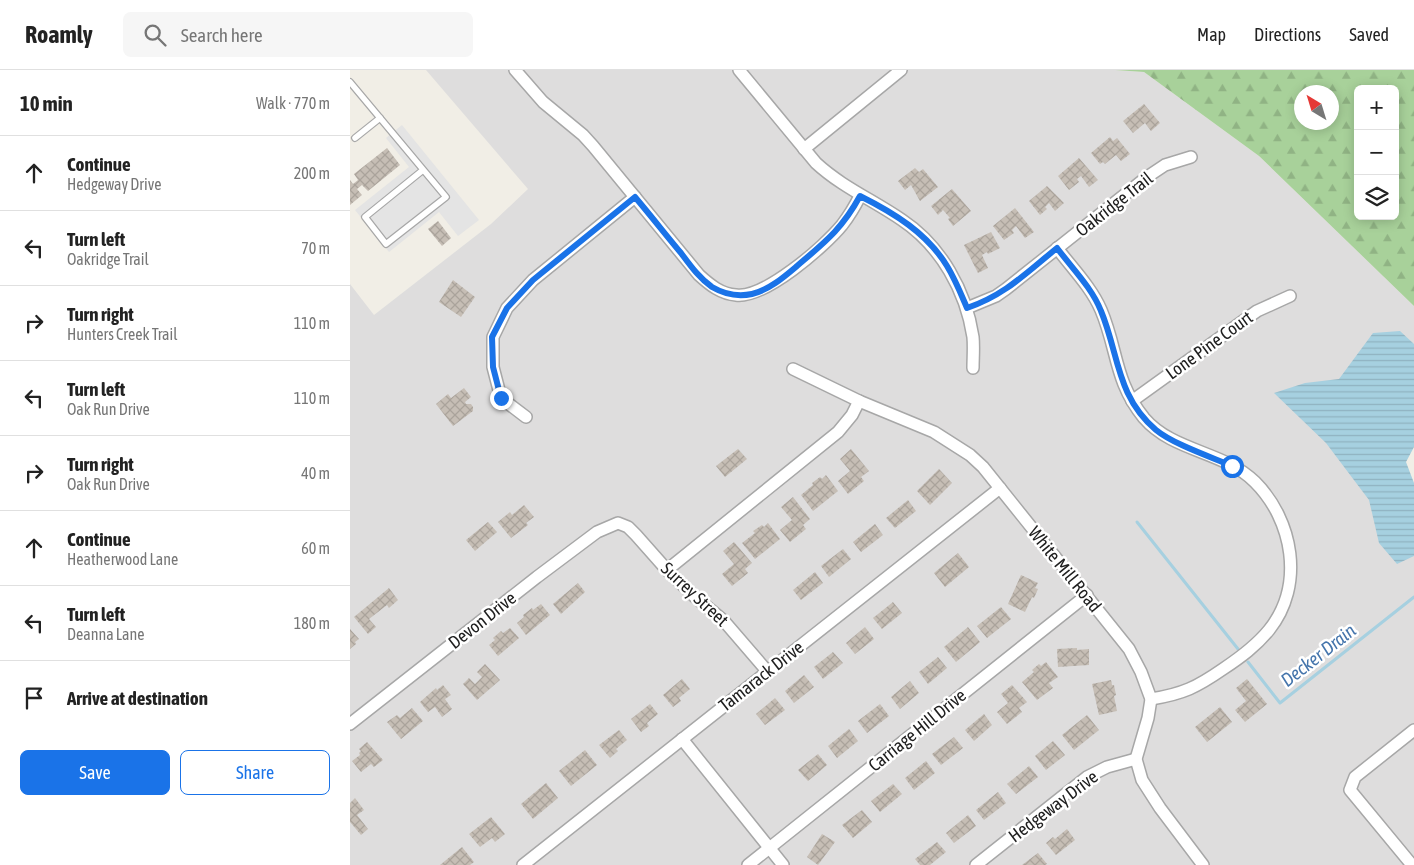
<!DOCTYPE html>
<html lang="en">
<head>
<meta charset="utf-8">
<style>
  :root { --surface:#fff; --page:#f6f6f6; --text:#222; --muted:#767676; --line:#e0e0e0; --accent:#1a73e8 }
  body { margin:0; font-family:"Asap Condensed",sans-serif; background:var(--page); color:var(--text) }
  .controls { position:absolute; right:15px; top:15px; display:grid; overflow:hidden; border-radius:8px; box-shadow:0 2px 12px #0003 }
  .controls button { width:45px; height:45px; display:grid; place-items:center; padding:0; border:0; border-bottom:1px solid var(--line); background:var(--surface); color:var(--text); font:25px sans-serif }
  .compass { position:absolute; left:944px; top:15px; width:45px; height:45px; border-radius:50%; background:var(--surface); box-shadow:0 2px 12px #0003; rotate:322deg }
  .stop { position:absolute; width:15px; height:15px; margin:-11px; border:4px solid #1a73e8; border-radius:50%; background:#fff }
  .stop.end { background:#1a73e8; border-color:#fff; box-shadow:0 1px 5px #0008 }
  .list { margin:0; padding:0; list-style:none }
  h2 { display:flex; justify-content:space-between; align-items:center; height:65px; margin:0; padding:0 20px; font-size:21px }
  h2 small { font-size:16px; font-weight:400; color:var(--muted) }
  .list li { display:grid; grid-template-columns:32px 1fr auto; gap:15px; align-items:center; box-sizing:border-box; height:75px; padding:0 20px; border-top:1px solid var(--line) }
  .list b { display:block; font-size:19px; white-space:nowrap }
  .list p { margin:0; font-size:16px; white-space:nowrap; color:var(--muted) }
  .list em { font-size:16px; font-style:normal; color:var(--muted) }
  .actions { display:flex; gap:10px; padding:15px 20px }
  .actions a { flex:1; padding:11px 0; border:1px solid var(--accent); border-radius:8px; text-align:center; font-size:18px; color:var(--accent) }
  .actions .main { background:var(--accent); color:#fff }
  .icon { flex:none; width:28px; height:28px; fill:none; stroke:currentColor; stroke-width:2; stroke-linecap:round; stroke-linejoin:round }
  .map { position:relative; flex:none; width:1064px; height:795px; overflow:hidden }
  header { display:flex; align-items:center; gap:30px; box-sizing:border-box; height:70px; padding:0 25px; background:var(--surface); border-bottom:1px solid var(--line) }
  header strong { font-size:24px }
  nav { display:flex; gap:28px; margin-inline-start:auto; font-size:18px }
  .search { width:350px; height:45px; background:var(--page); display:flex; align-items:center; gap:12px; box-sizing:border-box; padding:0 18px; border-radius:8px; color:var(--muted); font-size:19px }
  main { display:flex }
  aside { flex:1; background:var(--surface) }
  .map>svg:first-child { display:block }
  .residential { fill:#dedddd }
  .forest { fill:url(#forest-firs); fill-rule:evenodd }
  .parking { fill:#e4e4e4 }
  .water { fill:url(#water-rules) }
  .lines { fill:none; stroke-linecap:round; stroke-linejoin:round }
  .stream { stroke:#a6d0e0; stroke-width:3 }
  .building { fill:url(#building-cross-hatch) }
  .lane-casing { stroke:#a7a7a7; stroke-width:8 }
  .street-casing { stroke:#a7a7a7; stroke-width:14 }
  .lane { stroke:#fff; stroke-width:5.5 }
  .street { stroke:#fff; stroke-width:11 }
  .route { stroke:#1a73e8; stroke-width:6 }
  .labels { text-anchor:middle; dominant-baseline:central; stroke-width:5; stroke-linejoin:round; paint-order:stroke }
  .street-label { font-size:18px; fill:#202020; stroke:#fff }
  .water-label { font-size:19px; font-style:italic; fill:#4575ac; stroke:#fff }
</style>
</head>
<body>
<header>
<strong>Roamly</strong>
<div class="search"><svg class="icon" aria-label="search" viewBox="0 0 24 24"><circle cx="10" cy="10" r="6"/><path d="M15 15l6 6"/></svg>Search here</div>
<nav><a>Map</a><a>Directions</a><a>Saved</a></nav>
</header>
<main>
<aside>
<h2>10 min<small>Walk · 770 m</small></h2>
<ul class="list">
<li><svg class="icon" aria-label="ahead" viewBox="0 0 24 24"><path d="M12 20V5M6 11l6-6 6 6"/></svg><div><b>Continue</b><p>Hedgeway Drive</p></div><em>200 m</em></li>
<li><svg class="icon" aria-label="left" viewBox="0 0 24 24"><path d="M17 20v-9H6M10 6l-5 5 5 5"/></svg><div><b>Turn left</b><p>Oakridge Trail</p></div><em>70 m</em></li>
<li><svg class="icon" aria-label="right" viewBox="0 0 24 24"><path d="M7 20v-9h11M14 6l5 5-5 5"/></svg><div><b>Turn right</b><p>Hunters Creek Trail</p></div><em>110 m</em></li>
<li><svg class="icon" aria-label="left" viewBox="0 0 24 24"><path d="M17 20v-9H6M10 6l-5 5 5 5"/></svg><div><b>Turn left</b><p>Oak Run Drive</p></div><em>110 m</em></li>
<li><svg class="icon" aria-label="right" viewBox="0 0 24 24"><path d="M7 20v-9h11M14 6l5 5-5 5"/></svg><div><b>Turn right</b><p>Oak Run Drive</p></div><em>40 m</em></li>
<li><svg class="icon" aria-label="ahead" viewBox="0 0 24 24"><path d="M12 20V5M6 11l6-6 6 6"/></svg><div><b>Continue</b><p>Heatherwood Lane</p></div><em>60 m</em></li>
<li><svg class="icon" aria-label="left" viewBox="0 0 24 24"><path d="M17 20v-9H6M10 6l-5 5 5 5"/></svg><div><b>Turn left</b><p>Deanna Lane</p></div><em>180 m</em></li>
<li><svg class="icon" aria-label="arrive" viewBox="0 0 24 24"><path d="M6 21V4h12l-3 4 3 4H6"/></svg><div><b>Arrive at destination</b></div></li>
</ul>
<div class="actions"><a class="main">Save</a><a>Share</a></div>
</aside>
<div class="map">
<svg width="1064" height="795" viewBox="0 0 1064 795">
  <defs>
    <pattern id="forest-firs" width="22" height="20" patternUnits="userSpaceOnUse" patternTransform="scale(1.25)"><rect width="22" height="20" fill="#a8d19a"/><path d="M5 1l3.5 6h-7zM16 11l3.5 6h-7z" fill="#90b384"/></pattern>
    <pattern id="water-rules" width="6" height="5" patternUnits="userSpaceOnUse" patternTransform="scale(1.25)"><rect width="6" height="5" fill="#a6d0e0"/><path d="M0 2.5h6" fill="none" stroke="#8fb2c0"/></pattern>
    <pattern id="building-cross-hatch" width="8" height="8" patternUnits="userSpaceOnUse" patternTransform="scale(1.25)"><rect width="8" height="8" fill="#c6beb5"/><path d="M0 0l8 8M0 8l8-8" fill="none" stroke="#aaa39b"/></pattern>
  </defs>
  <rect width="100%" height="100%" fill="#f1eee6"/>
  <path class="residential" d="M76 0H765L794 2 909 86 1064 236V320L1010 374 1064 450V795H0V214L24 245 141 154 178 119Z"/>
  <path class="forest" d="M765 0H1064V236L909 86 794 2ZM1008 19H1045V146H1008ZM952 22H982V52H952Z"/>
  <path class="parking" d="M52 55 129 150 108 166 89 142 39 182 5 140 59 97 36 68Z"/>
  <path class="water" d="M1050 261 1064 274V377L1056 392 1064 413V486L1047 494 1029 473 1019 430 976 373 924 323 955 313 989 309 1023 263Z"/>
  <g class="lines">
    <g class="stream">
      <path d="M787 452 888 579"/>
      <path d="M898 592 930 633 1064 527"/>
    </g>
  </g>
  <g class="building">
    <path d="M794 34 810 53 801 61 795 53 783 63 773 51Z"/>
    <path d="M760 67 763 71 767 68 780 84 771 91 766 85 755 94 753 92 750 94 741 83Z"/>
    <path d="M37 78 50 95 18 121 12 115 7 119 12 125 0 135V110L3 114 8 110 4 104Z"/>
    <path d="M729 88 748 110 739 117 731 106 727 109 729 112 719 120 708 106Z"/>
    <path d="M565 98 569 102 573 99 588 117 570 131 561 115 555 120 548 111Z"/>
    <path d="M697 116 714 133 705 141 699 133 695 137 697 139 690 145 679 131Z"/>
    <path d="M602 119 621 141 603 156 598 149 600 148 593 140 588 145 581 136Z"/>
    <path d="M665 138 684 162 675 168 666 156 662 160 664 163 654 170 643 156Z"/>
    <path d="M88 151 101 168 92 176 78 159Z"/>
    <path d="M641 162 650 178 638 184 637 182 632 185 638 198 628 203 614 175Z"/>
    <path d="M103 210 125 227 111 247 89 232Z"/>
    <path d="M114 318 121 327 115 332 116 334H121L123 337V341L103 356 86 334 98 324 101 328Z"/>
    <path d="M388 379 397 389 375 407 366 396Z"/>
    <path d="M501 379 519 401 511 407 514 411 498 424 488 411 500 401 490 389Z"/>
    <path d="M589 399 602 413 580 435 567 421Z"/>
    <path d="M476 405 488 421 463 441 451 425 463 415 462 413 470 407 472 409Z"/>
    <path d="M443 427 460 449 453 455 456 459 440 472 430 460 442 450 431 437Z"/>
    <path d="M558 430 566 441 545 458 536 448Z"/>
    <path d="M174 435 184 447 176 453 178 455 161 468 148 452 160 442 162 445Z"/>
    <path d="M138 452 147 462 125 481 116 470Z"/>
    <path d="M418 453 430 469 405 489 392 473 405 463 403 461 412 455 414 457Z"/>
    <path d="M525 454 533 465 511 482 503 472Z"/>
    <path d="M384 472 402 493 395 499 398 503 382 516 372 504 384 494 373 481Z"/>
    <path d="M493 479 501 489 479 507 471 496Z"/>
    <path d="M608 483 619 497 595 517 584 503Z"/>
    <path d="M465 502 473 513 451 530 443 520Z"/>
    <path d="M671 505 688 513 685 518 688 519 684 528 682 527 675 542 658 534Z"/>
    <path d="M228 513 235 522 211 544 203 534Z"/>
    <path d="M39 518 48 530 39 538 37 535 19 549 26 557 18 564 4 547Z"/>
    <path d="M543 532 552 543 532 559 523 548Z"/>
    <path d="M191 534 200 545 176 565 167 553 174 547 173 545 182 538 183 540Z"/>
    <path d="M651 537 661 549 637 568 627 556Z"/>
    <path d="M515 557 524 569 505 584 496 573Z"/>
    <path d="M618 557 630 572 606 592 594 577Z"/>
    <path d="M160 558 169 568 148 586 139 575 145 570 143 568 151 561 153 563Z"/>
    <path d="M0 559 9 569 5 572 6 574 0 579Z"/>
    <path d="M727 578V580L739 579V595L708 597 707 579Z"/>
    <path d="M483 582 493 593 473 609 464 597Z"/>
    <path d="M588 587 597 598 578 614 569 602Z"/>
    <path d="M696 592 708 607 699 613 703 618 687 630 672 612 684 602 682 600 689 594 691 596Z"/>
    <path d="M135 594 150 610 127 630 113 614 119 608 125 614 132 607 127 602Z"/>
    <path d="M454 605 464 617 444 633 435 621Z"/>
    <path d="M332 609 340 619 329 628 331 631 323 637 313 625Z"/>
    <path d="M897 609 917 634 895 652 885 640 896 631 886 618Z"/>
    <path d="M761 610 762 615H764L766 625 764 626 767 641 749 645 742 614Z"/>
    <path d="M560 611 569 623 550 639 541 627Z"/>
    <path d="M93 615 101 625 95 629 102 639 92 647 85 637 78 642 70 632 86 618 87 620Z"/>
    <path d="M662 615 677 632 669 638 672 642 657 654 647 642 658 633 651 624Z"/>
    <path d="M425 628 435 640 415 655 406 644Z"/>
    <path d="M300 634 308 644 297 653 299 656 291 662 281 649Z"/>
    <path d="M530 634 539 646 517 663 508 651Z"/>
    <path d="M870 637 882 652 857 672 845 657Z"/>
    <path d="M62 638 73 651 51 669 37 652 47 645 50 648Z"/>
    <path d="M634 644 642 655 624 671 615 660Z"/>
    <path d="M737 645 749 660 724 680 712 665Z"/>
    <path d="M499 659 508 671 487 688 478 676Z"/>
    <path d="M269 660 277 670 266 679 268 681 260 688 249 675Z"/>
    <path d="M604 667 613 678 591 695 582 684Z"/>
    <path d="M703 671 715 685 696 700 685 686Z"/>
    <path d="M17 672 33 690 24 697 21 694 11 702 2 691 10 685 9 683 11 681 9 679Z"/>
    <path d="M235 680 247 695 221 716 209 701Z"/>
    <path d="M468 684 477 695 458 711 448 700Z"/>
    <path d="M576 691 585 703 564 720 555 708Z"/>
    <path d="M679 696 688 707 666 724 657 714Z"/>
    <path d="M196 713 208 728 183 749 171 734Z"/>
    <path d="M543 714 552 724 530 742 521 731Z"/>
    <path d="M648 722 656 733 634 750 626 740Z"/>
    <path d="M5 728 14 740 7 745 18 759 11 765 0 752V733Z"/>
    <path d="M512 740 522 752 503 768 492 755Z"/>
    <path d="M618 745 626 756 604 773 596 763Z"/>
    <path d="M141 747 155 764 145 772 142 768 130 777 119 764Z"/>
    <path d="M717 759 725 770 706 785 696 773 703 767 705 769Z"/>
    <path d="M472 764 485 772 468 795 457 787Z"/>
    <path d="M587 772 596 782 580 795H570L565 789Z"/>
    <path d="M112 777 124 792 120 795H90Z"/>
    <path d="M688 783 697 794 695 795H672Z"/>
  </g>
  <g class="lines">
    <g class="lane-casing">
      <g id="lane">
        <path d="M0 12 96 127 36 174 15 147 73 100"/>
        <path d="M5 68 30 48"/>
      </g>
    </g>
    <g class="street-casing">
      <g id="street">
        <path d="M165 0 193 32 233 65 243 76 349 205C360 215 371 224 386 225 414 229 474 177 492 155 499 146 505 136 510 126"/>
        <path d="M389 0 466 93C492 117 523 130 552 150 591 176 616 221 623 267 624 277 623 288 623 298"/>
        <path d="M454 79 551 0"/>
        <path d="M707 178C722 198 741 217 751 240 768 280 764 311 794 348 823 382 874 381 905 412 943 450 955 515 919 560 906 576 891 587 873 599 847 617 833 624 801 629"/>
        <path d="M617 238 646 226 656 219 797 107 815 95 841 87"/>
        <path d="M443 299 509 331 584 362 620 385 633 397 779 579 791 602 801 629 798 648 786 689 792 710 810 738 853 795"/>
        <path d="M782 331 907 241 940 226"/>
        <path d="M176 347 151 328 143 297V267L157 238 183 210 285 127"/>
        <path d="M317 500 488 362 502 345 509 331"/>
        <path d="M0 654 187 507 247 462 268 453 278 457 286 465 317 500 344 526 374 551 417 601"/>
        <path d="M332 669 433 795"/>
        <path d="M173 795 650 418"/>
        <path d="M398 795 737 525"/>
        <path d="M626 795 737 707 757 697 786 689"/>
        <path d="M1062 795 1000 720 1005 707 1064 660"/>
      </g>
    </g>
    <use href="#lane" class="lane"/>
    <use href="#street" class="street"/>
  </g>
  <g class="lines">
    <path class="route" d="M151 328 143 297 142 267 157 238 183 210 285 127C301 146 316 165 331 183 340 195 349 208 362 217 374 224 388 227 402 224 419 220 434 207 447 196 475 172 492 159 510 126 544 143 577 163 597 196 605 209 611 224 617 238 655 225 676 203 707 178 722 198 742 218 751 241 769 284 766 326 806 360 823 374 861 387 882 396"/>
  </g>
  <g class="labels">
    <g class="street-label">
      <text transform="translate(764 134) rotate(-38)">Oakridge Trail</text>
      <text transform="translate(859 275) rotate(-36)">Lone Pine Court</text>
      <text transform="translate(715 499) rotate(51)">White Mill Road</text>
      <text transform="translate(345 524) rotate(43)">Surrey Street</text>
      <text transform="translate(132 550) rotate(-38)">Devon Drive</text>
      <text transform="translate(411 606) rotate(-38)">Tamarack Drive</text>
      <text transform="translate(567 660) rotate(-39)">Carriage Hill Drive</text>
      <text transform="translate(703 736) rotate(-37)">Hedgeway Drive</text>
    </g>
    <g class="water-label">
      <text transform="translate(968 585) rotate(-38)">Decker Drain</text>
    </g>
  </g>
</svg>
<div class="controls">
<button>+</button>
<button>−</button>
<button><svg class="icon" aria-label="layers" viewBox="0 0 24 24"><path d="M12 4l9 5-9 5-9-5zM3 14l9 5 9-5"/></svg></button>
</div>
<svg class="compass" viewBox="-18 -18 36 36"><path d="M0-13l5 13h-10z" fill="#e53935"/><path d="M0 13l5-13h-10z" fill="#767676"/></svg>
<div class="stop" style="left:882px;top:396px"></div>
<div class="stop end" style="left:151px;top:328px"></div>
</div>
</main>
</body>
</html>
